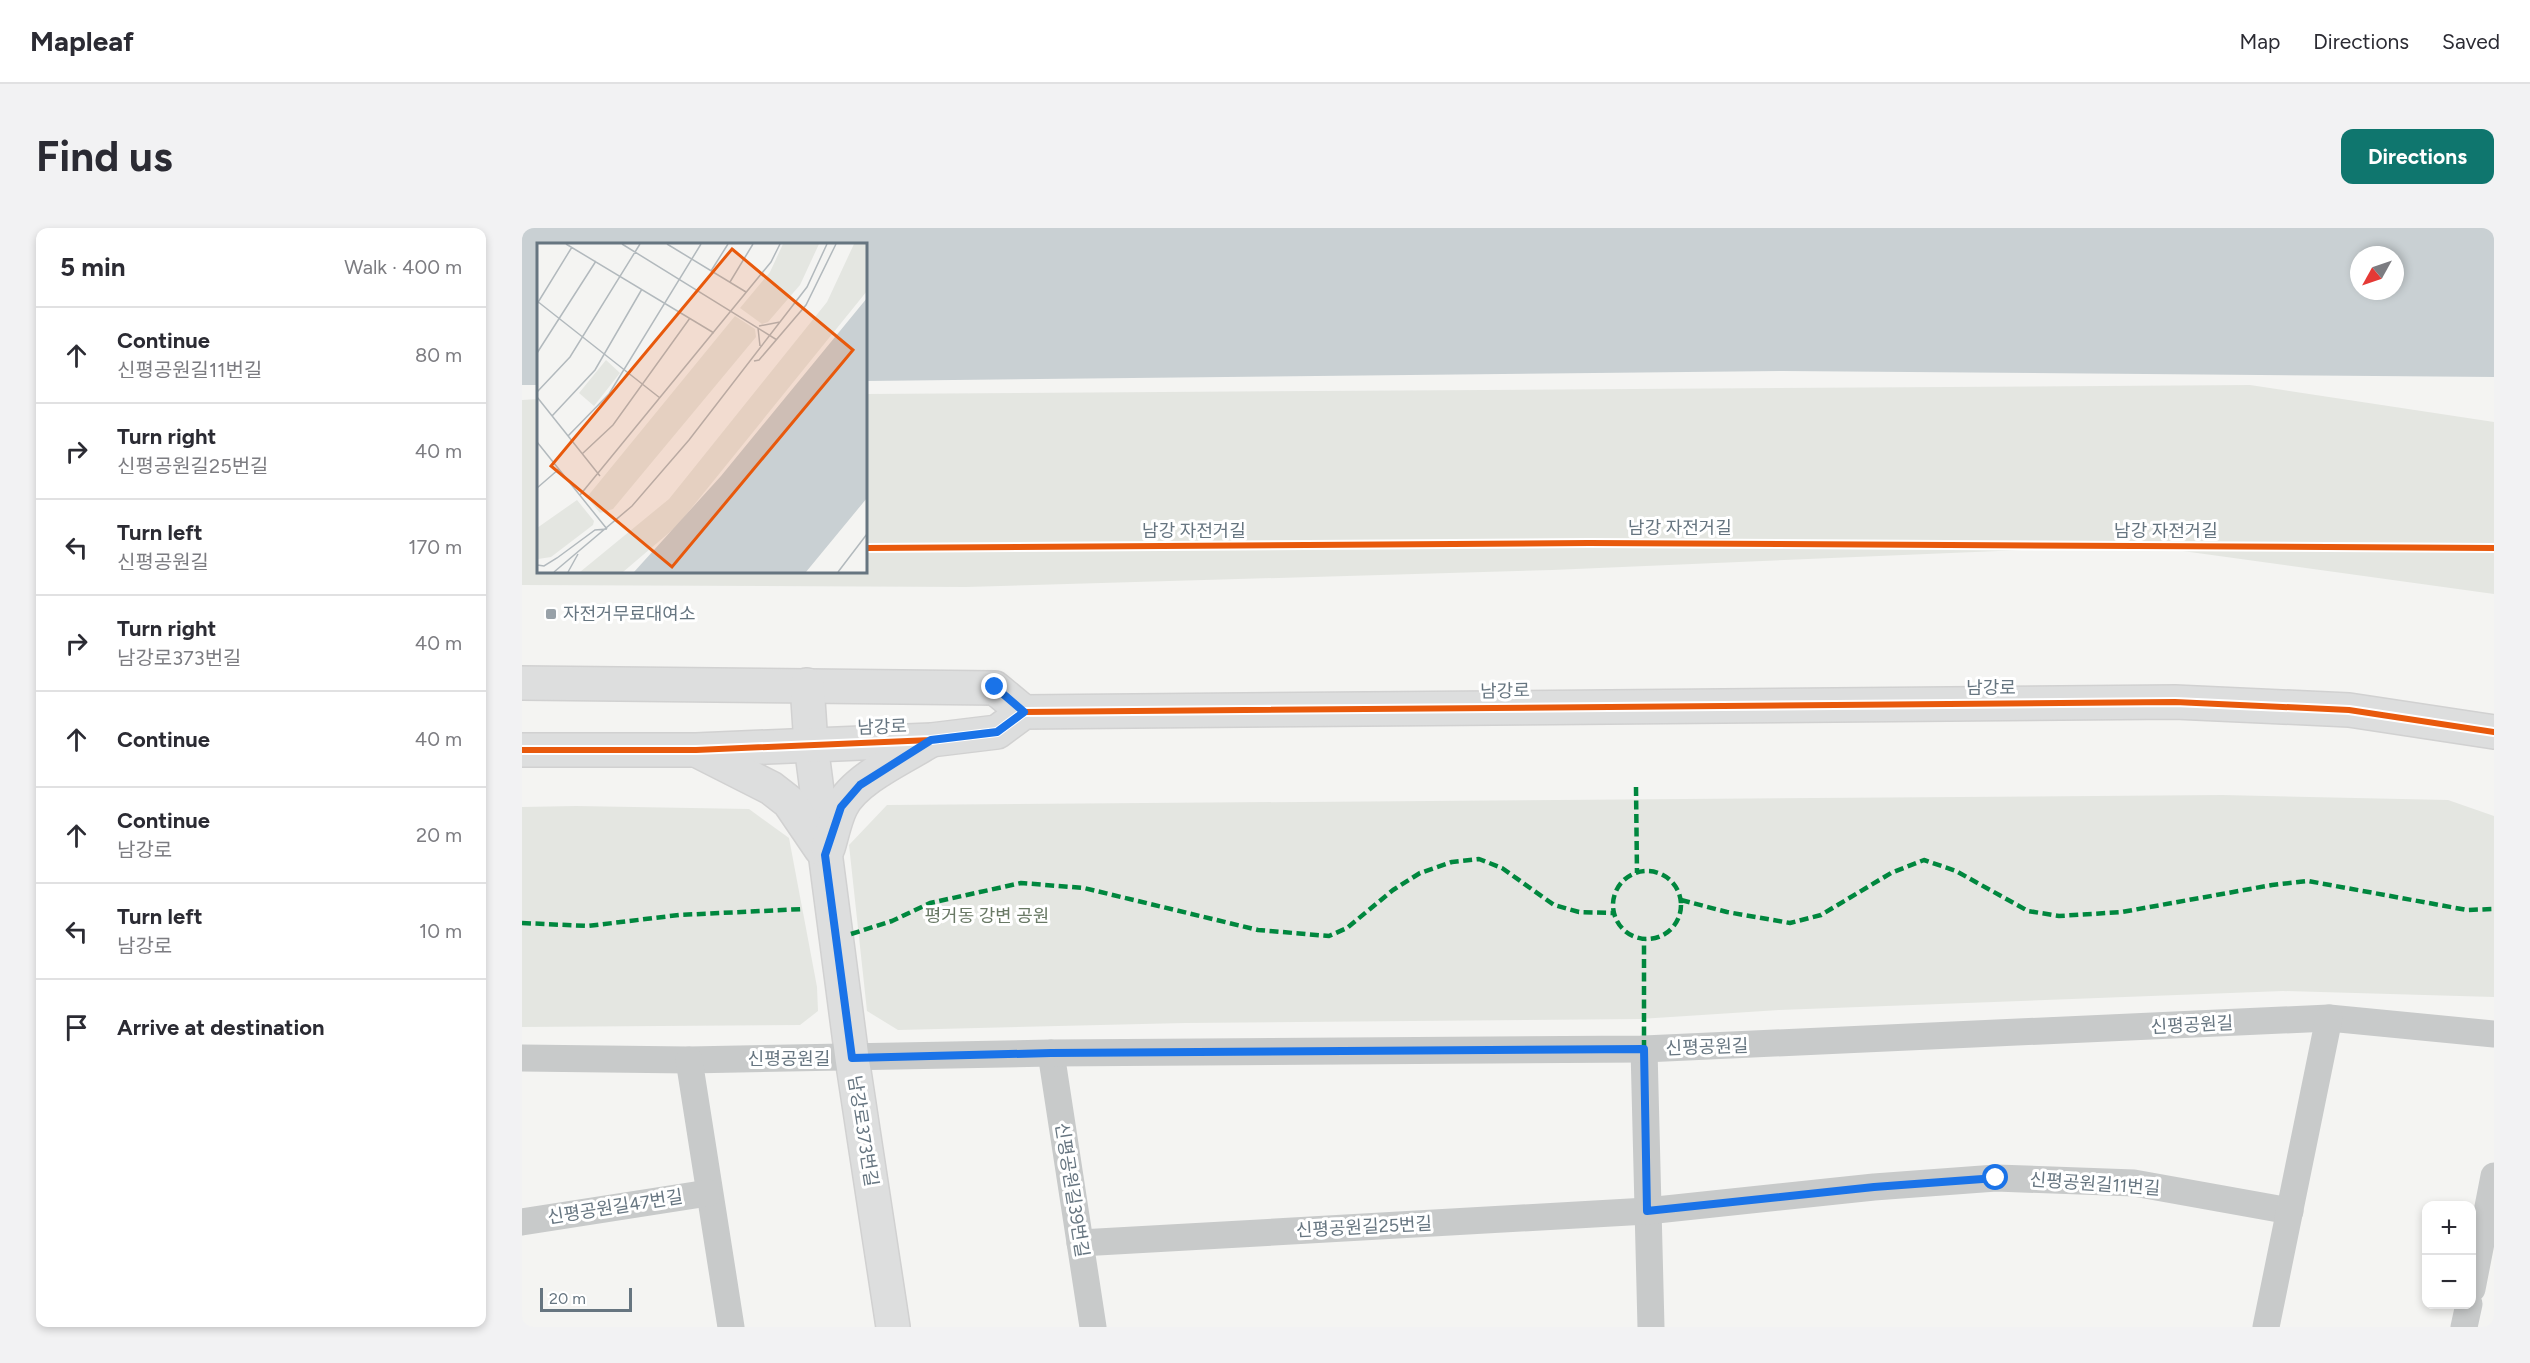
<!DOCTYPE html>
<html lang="en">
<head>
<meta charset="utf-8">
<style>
  :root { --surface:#fff; --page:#f2f2f3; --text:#2b2b33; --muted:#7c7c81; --line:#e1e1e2; --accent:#0f766e }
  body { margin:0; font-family:Figtree,"Noto Sans KR",sans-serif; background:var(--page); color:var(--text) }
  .controls { position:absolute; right:18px; bottom:18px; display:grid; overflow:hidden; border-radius:12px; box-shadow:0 3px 9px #0003 }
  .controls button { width:54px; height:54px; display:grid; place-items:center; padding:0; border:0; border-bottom:2px solid var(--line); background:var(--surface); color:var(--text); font:30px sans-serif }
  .compass { position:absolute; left:1828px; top:18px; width:54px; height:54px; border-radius:50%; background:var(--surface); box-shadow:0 3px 9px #0003; rotate:230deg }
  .scale { position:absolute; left:18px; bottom:15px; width:92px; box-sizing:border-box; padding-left:6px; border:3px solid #667580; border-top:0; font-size:16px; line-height:21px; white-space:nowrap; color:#667580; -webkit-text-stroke:4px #fff; paint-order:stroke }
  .stop { position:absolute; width:18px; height:18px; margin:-14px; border:4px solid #1a73e8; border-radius:50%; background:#fff }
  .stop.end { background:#1a73e8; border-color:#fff; box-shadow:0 2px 6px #0008 }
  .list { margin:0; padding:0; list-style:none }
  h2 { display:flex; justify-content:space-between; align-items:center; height:78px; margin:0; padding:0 24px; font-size:26px }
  h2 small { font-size:20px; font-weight:400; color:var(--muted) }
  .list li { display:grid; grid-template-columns:39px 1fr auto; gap:18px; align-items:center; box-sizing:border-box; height:96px; padding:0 24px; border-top:2px solid var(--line) }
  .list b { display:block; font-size:22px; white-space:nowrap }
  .list p { margin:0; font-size:20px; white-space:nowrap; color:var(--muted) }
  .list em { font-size:20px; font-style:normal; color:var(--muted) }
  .icon { flex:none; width:33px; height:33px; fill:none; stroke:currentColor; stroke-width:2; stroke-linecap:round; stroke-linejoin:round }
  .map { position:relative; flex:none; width:1972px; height:1099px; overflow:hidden; border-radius:12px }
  header { display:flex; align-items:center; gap:36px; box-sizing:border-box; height:84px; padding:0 30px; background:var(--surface); border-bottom:2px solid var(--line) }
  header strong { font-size:28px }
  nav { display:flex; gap:33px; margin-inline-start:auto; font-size:21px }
  .intro { display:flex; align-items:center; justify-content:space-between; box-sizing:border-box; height:144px; padding:0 36px }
  h1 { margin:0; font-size:42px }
  .button { padding:15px 27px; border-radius:12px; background:var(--accent); color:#fff; font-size:21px; font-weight:700 }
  main { display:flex; gap:36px; padding:0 36px }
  aside { flex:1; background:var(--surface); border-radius:12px; box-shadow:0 3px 9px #0003 }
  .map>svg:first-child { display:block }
  .green { fill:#e4e6e1 }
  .water { fill:#c9d0d3; fill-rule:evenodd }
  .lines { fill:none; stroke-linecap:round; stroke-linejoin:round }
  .secondary-casing { stroke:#d1d1d1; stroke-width:36 }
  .street { stroke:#c8caca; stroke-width:27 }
  .secondary { stroke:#dddede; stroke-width:33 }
  .quiet { stroke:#00873e; stroke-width:4.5; stroke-dasharray:9 4.5; stroke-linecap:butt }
  .cycleway-casing { stroke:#fff; stroke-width:10 }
  .cycleway { stroke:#e8590c; stroke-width:6 }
  .route { stroke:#1a73e8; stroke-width:8 }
  .poi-dot { fill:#98a1a8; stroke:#fff; stroke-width:2 }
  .labels { text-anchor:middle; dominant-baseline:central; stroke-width:6; stroke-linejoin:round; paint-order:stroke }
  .street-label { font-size:18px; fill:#667580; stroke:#fff }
  .poi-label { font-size:18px; fill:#667580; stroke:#fff; text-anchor:start }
  .park-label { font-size:18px; fill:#687864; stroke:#fff }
  .inset-road { fill:none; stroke:#b2b9bd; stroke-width:1.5 }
  .view { fill:#e8590c; fill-opacity:0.15; stroke:#e8590c; stroke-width:3 }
  .inset-edge { fill:none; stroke:#667580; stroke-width:3 }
</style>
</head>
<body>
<header>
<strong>Mapleaf</strong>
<nav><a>Map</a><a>Directions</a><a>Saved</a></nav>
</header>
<div class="intro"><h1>Find us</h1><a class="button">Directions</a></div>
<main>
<aside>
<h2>5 min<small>Walk · 400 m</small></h2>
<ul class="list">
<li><svg class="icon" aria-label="ahead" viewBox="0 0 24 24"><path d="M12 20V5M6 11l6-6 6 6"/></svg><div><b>Continue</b><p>신평공원길11번길</p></div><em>80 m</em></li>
<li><svg class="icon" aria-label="right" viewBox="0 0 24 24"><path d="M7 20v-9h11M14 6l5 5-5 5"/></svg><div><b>Turn right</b><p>신평공원길25번길</p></div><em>40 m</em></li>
<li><svg class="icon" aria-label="left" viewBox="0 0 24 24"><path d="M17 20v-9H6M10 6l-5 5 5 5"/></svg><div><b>Turn left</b><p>신평공원길</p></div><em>170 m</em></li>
<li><svg class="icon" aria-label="right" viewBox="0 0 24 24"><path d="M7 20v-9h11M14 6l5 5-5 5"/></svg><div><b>Turn right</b><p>남강로373번길</p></div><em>40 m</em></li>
<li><svg class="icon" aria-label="ahead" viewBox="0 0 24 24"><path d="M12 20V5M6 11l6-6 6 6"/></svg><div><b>Continue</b></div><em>40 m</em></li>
<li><svg class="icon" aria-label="ahead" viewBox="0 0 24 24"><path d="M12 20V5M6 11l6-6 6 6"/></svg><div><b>Continue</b><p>남강로</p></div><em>20 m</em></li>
<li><svg class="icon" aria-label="left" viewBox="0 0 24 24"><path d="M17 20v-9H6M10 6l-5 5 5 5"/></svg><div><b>Turn left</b><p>남강로</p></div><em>10 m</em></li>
<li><svg class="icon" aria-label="arrive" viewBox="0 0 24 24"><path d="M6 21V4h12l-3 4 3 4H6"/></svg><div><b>Arrive at destination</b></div></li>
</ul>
</aside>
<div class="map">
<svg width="1972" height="1099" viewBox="0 0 1972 1099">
  <rect width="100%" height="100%" fill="#f4f4f2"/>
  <g class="green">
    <path d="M1728 157 1972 194V366L1617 317 1030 342 444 359 0 357V172L16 171V344H344V166Z"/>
    <path d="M1700 567 1926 572 1972 588V769L1761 763 1257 782 1118 791 663 795 376 802 345 783 327 617 365 577Z"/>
    <path d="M54 578 227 581 267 610 295 759 296 783 278 797 0 799V579Z"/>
  </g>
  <path class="water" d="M0 0H1972V149L1261 143 344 153V16H16V157H0ZM1837 27H1873V63H1837Z"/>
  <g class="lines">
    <g class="secondary-casing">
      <g id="secondary">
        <path d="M0 455 473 460 502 484"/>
        <path d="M285 457 289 517 330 830 371 1099"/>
        <path d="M0 522H174L409 512 475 504 502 484 1653 474 1827 482 1972 504"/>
        <path d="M176 523 249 560 267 574 299 621"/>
        <path d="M306 620C310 607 313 591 319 579 333 551 380 530 406 514"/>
      </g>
    </g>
    <g class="street">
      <path d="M1122 821 1129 1099"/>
      <path d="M529 825 571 1099"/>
      <path d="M0 830 167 832 529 825 1122 821 1807 790 1972 806"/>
      <path d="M167 832 209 1099"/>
      <path d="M0 994 186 965"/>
      <path d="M558 1015 1125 983 1352 959 1474 950 1612 955 1768 983"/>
      <path d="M1950 1061 1972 948"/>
      <path d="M1744 1099 1807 790"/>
      <path d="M1942 1099 1947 1076"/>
    </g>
    <use href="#secondary" class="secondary"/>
    <g class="quiet">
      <path d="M1114 559 1115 645"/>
      <circle cx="1125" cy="677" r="34"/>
      <path d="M1159 672 1205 684 1268 695 1299 687 1369 645 1402 632 1434 643 1506 683 1537 688 1600 684 1750 657 1786 653 1945 682 1972 681"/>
      <path d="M0 695 66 698 157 687 281 681"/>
      <path d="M329 706 370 693 408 675 499 655 562 660 736 702 807 708 825 700 871 662 898 645 930 634 957 631 980 640 1032 677 1057 684 1092 685"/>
      <path d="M1122 821V711"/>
    </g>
    <g class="cycleway-casing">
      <g id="cycleway">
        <path d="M344 320 1067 315 1972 320"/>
        <path d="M0 522H174L409 512 475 504 502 484 1653 474 1827 482 1972 504"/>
      </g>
    </g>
    <use href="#cycleway" class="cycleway"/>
  </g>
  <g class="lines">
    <path class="route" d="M473 459 502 484 475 504 409 512 338 557 319 579 303 627 330 830 529 825 1122 821 1125 983 1352 959 1474 950"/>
  </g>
  <rect class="poi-dot" x="23" y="380" width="12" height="12" rx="3"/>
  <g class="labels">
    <g class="street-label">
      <text x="1158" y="300">남강 자전거길</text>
      <text x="672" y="303">남강 자전거길</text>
      <text x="1644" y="303">남강 자전거길</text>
      <text x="1469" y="460">남강로</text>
      <text transform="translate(983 463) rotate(-1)">남강로</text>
      <text transform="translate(360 499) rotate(-2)">남강로</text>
      <text transform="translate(1670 797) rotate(-3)">신평공원길</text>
      <text transform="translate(1185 819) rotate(-2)">신평공원길</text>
      <text x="267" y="831">신평공원길</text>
      <text transform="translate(341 903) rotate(81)">남강로373번길</text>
      <text transform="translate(1573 956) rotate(4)">신평공원길11번길</text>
      <text transform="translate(550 962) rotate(81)">신평공원길39번길</text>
      <text transform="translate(93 979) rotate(-9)">신평공원길47번길</text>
      <text transform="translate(842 999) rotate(-3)">신평공원길25번길</text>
    </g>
    <g class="poi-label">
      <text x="41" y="386">자전거무료대여소</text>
    </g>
    <g class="park-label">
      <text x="465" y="688">평거동 강변 공원</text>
    </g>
  </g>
  <g transform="translate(15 15)">
    <rect width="330" height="330" fill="#f4f4f2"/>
    <path d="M246 1H282L263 42 231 79 225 81 203 65 233 29ZM317 1H330V48L140 283 86 329H43L132 256 290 59ZM198 73 218 86 219 94 76 266 63 270 50 254ZM69 117 83 130 57 163 42 150ZM40 257 57 278 56 282 14 314 1 316 0 285Z" fill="#e4e6e1"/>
    <path d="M330 55V255L269 329H97L184 233Z" fill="#c9d0d3"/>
    <path class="inset-road" d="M29 1 177 90M85 1 240 97M130 1 209 49M174 28 191 1M193 39 216 1M0 58 123 155M0 61 35 4M222 83 243 79M221 85 223 103M0 110 59 18M217 118 222 117 269 62 299 1M0 149 33 114 103 1M0 154 63 233M15 173 58 127 105 46M31 193 72 151 164 1M0 199 70 286M45 211 76 182 153 75M0 245 22 226M43 252 234 19 243 1M0 322 7 323 20 315 58 287 70 286M17 329 95 263 152 197 270 44 290 1M31 329 41 311M301 329 330 291"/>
    <path class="view" d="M195 6 316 107 135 324 14 223Z"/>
    <rect width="330" height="330" class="inset-edge"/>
  </g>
</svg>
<div class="controls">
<button>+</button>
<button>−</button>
</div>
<svg class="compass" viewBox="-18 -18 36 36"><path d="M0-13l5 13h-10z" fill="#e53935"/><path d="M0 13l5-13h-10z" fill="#7c7c81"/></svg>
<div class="scale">20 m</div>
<div class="stop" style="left:1474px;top:950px"></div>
<div class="stop end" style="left:473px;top:459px"></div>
</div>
</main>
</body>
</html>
